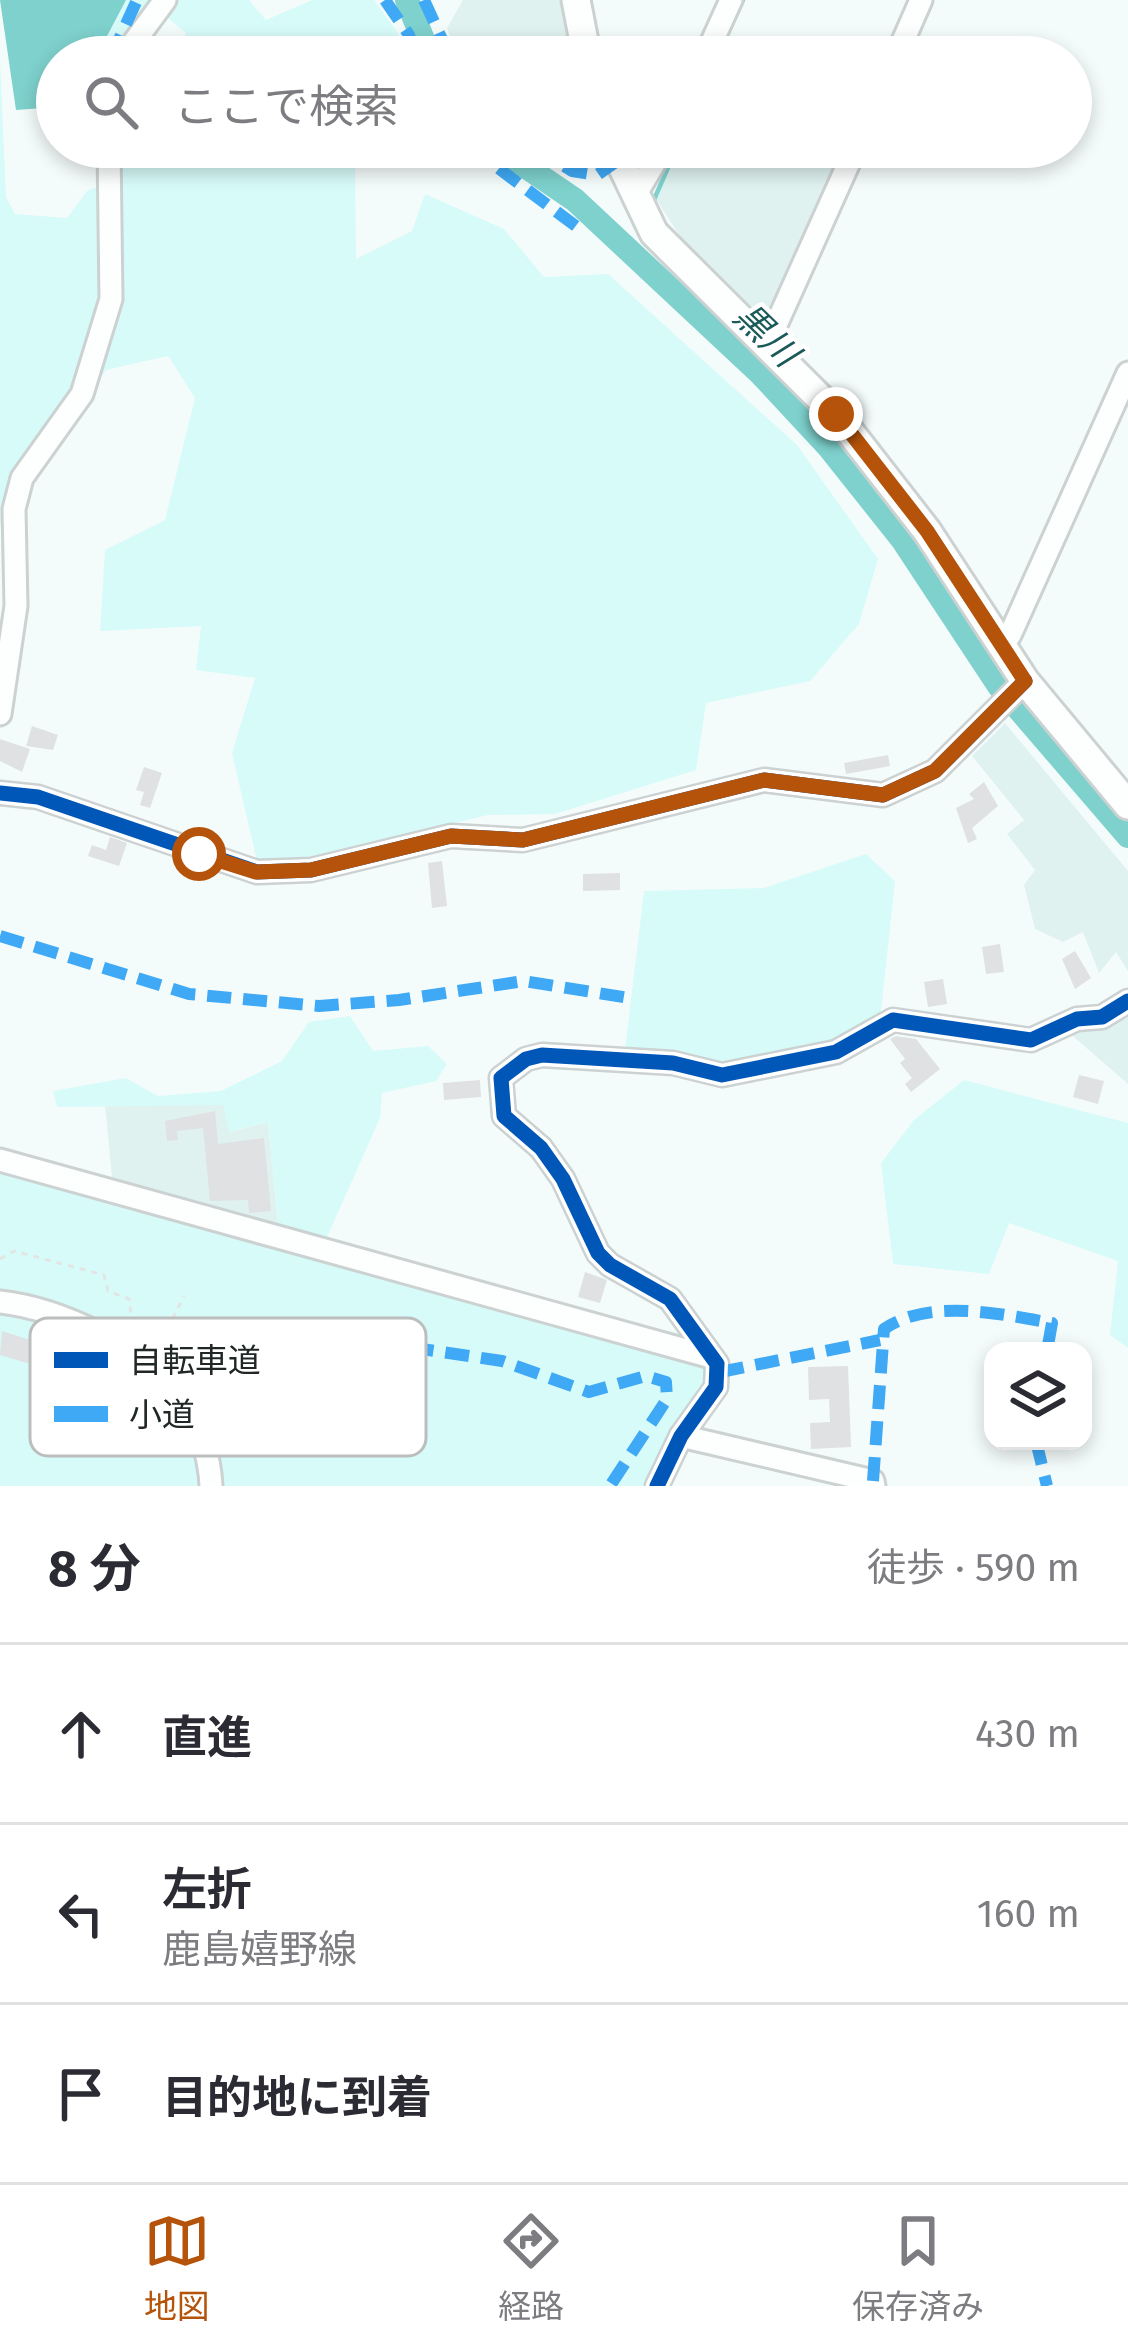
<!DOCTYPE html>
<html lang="ja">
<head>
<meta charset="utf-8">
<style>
  :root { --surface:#fff; --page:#f2f2f3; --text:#2b2b33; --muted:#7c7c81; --line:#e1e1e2; --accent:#b45309 }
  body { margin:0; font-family:"Fira Sans","Noto Sans JP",sans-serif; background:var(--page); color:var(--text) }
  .controls { position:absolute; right:36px; bottom:36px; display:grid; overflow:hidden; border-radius:24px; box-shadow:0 6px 18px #0003 }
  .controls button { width:108px; height:108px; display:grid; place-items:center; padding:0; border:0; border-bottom:3px solid var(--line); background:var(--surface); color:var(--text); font:60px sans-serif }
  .stop { position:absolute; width:36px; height:36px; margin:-27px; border:9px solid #b45309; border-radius:50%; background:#fff }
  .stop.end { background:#b45309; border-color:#fff; box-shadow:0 3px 12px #0008 }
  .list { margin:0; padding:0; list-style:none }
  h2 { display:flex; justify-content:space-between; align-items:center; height:156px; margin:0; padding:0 48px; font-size:51px }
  h2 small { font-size:39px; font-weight:400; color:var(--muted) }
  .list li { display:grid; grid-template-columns:78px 1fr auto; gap:36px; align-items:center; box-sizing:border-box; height:180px; padding:0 48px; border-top:3px solid var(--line) }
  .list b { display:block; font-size:45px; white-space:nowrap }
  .list p { margin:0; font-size:39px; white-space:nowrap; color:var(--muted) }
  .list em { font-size:39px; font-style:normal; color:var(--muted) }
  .icon { flex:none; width:66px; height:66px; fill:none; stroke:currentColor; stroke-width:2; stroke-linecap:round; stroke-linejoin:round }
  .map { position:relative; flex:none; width:1128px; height:1486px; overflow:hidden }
  .search { position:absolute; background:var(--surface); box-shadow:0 6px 18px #0003; left:36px; right:36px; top:36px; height:132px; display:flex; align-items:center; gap:30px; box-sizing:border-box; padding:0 42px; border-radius:66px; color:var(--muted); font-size:45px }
  .sheet { height:696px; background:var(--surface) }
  nav { display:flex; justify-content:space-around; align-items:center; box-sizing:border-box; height:168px; border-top:3px solid var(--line); background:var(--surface); font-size:33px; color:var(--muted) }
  nav a { display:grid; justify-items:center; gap:6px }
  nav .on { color:var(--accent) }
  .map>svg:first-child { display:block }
  .built { fill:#dff2f0 }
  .green { fill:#d7fbf9 }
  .water { fill:#7ed1cd }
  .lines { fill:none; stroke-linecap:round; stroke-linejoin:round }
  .stream { stroke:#7ed1cd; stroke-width:4.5 }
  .river { stroke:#7ed1cd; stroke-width:24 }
  .building { fill:#dfe1e3 }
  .minor-casing { stroke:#cbd2d1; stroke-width:27 }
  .major-casing { stroke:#cbd2d1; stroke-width:33 }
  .path { stroke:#e3e5e5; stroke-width:3; stroke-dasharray:6 6; stroke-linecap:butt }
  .minor { stroke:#fdfffe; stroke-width:21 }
  .major { stroke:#fdfffe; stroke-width:27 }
  .quiet { stroke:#3fa9f5; stroke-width:12; stroke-dasharray:24 12; stroke-linecap:butt }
  .cycleway-casing { stroke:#fff; stroke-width:22 }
  .cycleway { stroke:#0057b8; stroke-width:15 }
  .route { stroke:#b45309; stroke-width:15 }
  .labels { text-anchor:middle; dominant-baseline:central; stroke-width:9; stroke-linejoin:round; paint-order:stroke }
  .water-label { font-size:36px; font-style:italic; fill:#1a5a58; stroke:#fff }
  .key { fill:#fff; stroke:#bcbebe; stroke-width:3 }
  .key-label { font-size:33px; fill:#202726 }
</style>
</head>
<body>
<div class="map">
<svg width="1128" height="1486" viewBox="0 0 1128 1486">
  <rect width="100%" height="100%" fill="#f4fcfb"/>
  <g class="built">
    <path d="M463 0H560L575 57H457L447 28Z"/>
    <path d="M679 147H848L768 325 683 241 656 199Z"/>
    <path d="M1005 723 1128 871V971L1116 952 1099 973 1083 932 1063 942 1035 929 1024 885 1035 870 1007 834 1024 820 972 756Z"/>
    <path d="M1128 1006V1084L1066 1030Z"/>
    <path d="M105 1105H224L230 1132 268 1122 280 1244 114 1198Z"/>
  </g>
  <g class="green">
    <path d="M126 0H249L266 20 312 0H374L398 33 407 57H174L186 33 168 18 130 57H96Z"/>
    <path d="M0 60 6 197 15 214 67 218 87 191 118 178 114 153 147 147H355L356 259 412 231 425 194 504 229 544 277 608 274 797 445 878 559 859 624 810 681 706 703 696 770 555 814 488 815 305 860 257 861 232 753 255 678 196 670 201 626 100 631 105 550 165 520 195 398 168 356 106 370 0 526Z"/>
    <path d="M866 854 895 881 881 1011 864 1029 832 1047 727 1068 625 1050 644 891 764 888Z"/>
    <path d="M350 1016 373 1051 428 1046 447 1064 436 1081 382 1093 380 1118 319 1255 698 1360 709 1371 708 1385 650 1486H0V1166L280 1243 268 1122 229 1132 223 1105 57 1107 53 1091 126 1078 158 1096 221 1091 282 1061 309 1022Z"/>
    <path d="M964 1080 1128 1123V1348L1110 1335 1118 1261 1009 1223 989 1274 893 1264 881 1163 914 1120Z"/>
  </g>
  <path class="water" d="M0 0H126L96 57H57V107L16 110Z"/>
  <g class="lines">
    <g class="stream">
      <path d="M717 57 743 0"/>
      <path d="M653 202 677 147"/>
    </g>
    <g class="river">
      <path d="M407 0 430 57"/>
      <path d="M497 147 575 200 761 374 828 446 902 539 999 686 1128 836"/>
    </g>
  </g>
  <g class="building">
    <path d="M32 726 58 735 53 750 26 746Z"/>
    <path d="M0 739 30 749 22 772 0 761Z"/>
    <path d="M888 755 890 766 846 774 844 763Z"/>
    <path d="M144 767 162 773 150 808 140 805 144 792 136 790Z"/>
    <path d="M984 782 998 806 972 828 977 839 968 843 956 808 974 799 969 794Z"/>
    <path d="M110 837 127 843 119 866 88 856 92 845 106 850Z"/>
    <path d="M442 861 447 906 432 908 428 863Z"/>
    <path d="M620 873V890L583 891V874Z"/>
    <path d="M1000 944 1004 972 986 974 982 947Z"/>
    <path d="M1075 951 1091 978 1075 989 1062 959Z"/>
    <path d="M943 979 947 1004 928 1007 924 982Z"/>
    <path d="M896 1036 916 1039 940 1069 911 1092 905 1084 912 1078 900 1063 905 1059 890 1039Z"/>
    <path d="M1079 1075 1104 1081 1098 1104 1073 1097Z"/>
    <path d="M480 1080 481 1097 444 1100 443 1083Z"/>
    <path d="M215 1111 218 1144 264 1138 271 1211 249 1213 248 1200 210 1201 203 1128 177 1131 178 1140 167 1141 165 1121Z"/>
    <path d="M585 1272 607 1280 600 1303 578 1297Z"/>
    <path d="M2 1331 125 1371 120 1391 0 1355Z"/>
    <path d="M848 1366 851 1447 811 1449 810 1423 830 1422 829 1399 809 1400 808 1367Z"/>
  </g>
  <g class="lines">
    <g class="minor-casing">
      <g id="minor">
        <path d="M123 57 165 0"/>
        <path d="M705 57 731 0"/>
        <path d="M896 57 921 0"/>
        <path d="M634 197 664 147"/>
        <path d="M767 345 856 147"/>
        <path d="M1000 642 1010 635 1128 373"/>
        <path d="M0 714 16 606 14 509 22 478 82 394 111 299 109 147"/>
        <path d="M0 793 38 797 257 872 311 870 451 836 523 840 764 780 883 795 935 771 1025 681"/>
        <path d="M0 1160 711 1357"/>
        <path d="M0 1302C61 1309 143 1348 182 1397 199 1418 210 1460 211 1486"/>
        <path d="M681 1436 873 1481 874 1486"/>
        <path d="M657 1486 681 1436 716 1387 717 1364 670 1299 610 1265 598 1253 563 1179 541 1148 504 1116 501 1078 526 1059 542 1055 673 1063 722 1075 836 1052 893 1020 1031 1040 1077 1019 1102 1017 1128 1001"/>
      </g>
    </g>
    <g class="major-casing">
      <g id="major">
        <path d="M576 0 587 57"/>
        <path d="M613 147 654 233 836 414 927 531 1025 681 1128 805"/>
      </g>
    </g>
    <g class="path">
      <path d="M0 1259 14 1251 104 1275 108 1291 129 1299 132 1321 169 1326 184 1296"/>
      <path d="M113 1321H132"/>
      <path d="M171 1326 226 1344"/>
    </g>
    <use href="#minor" class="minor"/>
    <use href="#major" class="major"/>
    <g class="quiet">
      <path d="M385 0 409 35 415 57"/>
      <path d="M424 0 450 57"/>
      <path d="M111 57 137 0"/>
      <path d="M319 147 360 156 372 147"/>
      <path d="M470 147 585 233"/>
      <path d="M534 147 572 171 597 175 617 161"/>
      <path d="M0 936 189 994 319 1006 399 1000 524 981 635 999"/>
      <path d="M305 1351 342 1337 502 1361 589 1392 646 1376 666 1382 667 1399 610 1486"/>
      <path d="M720 1372 880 1340"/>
      <path d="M1036 1441 1047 1486"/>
      <path d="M873 1481 884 1329C929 1298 1001 1314 1052 1323L1047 1351"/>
    </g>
    <g class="cycleway-casing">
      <g id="cycleway">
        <path d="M0 793 38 797 257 872 311 870 451 836 523 840 764 780 883 795 935 771 1025 681"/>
        <path d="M657 1486 681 1436 716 1387 717 1364 670 1299 610 1265 598 1253 563 1179 541 1148 504 1116 501 1078 526 1059 542 1055 673 1063 722 1075 836 1052 893 1020 1031 1040 1077 1019 1102 1017 1128 1001"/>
      </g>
    </g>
    <use href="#cycleway" class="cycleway"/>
  </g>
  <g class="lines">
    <path class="route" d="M199 854 256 872 311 870 451 836 523 840 764 780 883 795 935 771 1025 681 927 531 836 414"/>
  </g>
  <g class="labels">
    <g class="water-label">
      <text transform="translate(766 335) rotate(44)">黒川</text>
    </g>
  </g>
  <rect x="30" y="1318" width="396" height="138" rx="18" class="key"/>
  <rect x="54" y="1352" width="54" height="16" fill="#0057b8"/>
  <rect x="54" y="1406" width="54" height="16" fill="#3fa9f5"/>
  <g class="key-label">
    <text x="129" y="1372">自転車道</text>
    <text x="129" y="1426">小道</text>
  </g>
</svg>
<div class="controls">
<button><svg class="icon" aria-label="layers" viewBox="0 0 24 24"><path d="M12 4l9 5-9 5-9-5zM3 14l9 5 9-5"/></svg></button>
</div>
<div class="stop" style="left:199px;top:854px"></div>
<div class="stop end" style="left:836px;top:414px"></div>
<div class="search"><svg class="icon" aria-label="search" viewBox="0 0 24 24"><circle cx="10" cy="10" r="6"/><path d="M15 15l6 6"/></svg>ここで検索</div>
</div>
<section class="sheet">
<h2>8 分<small>徒歩 · 590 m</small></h2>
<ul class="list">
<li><svg class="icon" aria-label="ahead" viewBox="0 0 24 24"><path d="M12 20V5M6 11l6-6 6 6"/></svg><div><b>直進</b></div><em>430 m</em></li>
<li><svg class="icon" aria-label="left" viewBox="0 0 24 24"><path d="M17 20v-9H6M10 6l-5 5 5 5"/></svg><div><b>左折</b><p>鹿島嬉野線</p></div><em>160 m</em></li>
<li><svg class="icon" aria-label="arrive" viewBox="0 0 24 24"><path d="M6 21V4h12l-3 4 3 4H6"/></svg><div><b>目的地に到着</b></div></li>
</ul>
</section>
<nav>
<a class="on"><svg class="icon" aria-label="map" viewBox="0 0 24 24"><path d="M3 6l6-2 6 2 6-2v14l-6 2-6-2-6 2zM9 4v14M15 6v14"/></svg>地図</a>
<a><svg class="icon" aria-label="directions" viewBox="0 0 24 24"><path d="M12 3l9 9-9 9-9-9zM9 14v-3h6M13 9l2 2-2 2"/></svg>経路</a>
<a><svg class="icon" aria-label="saved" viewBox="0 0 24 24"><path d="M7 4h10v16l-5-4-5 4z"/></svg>保存済み</a>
</nav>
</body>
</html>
